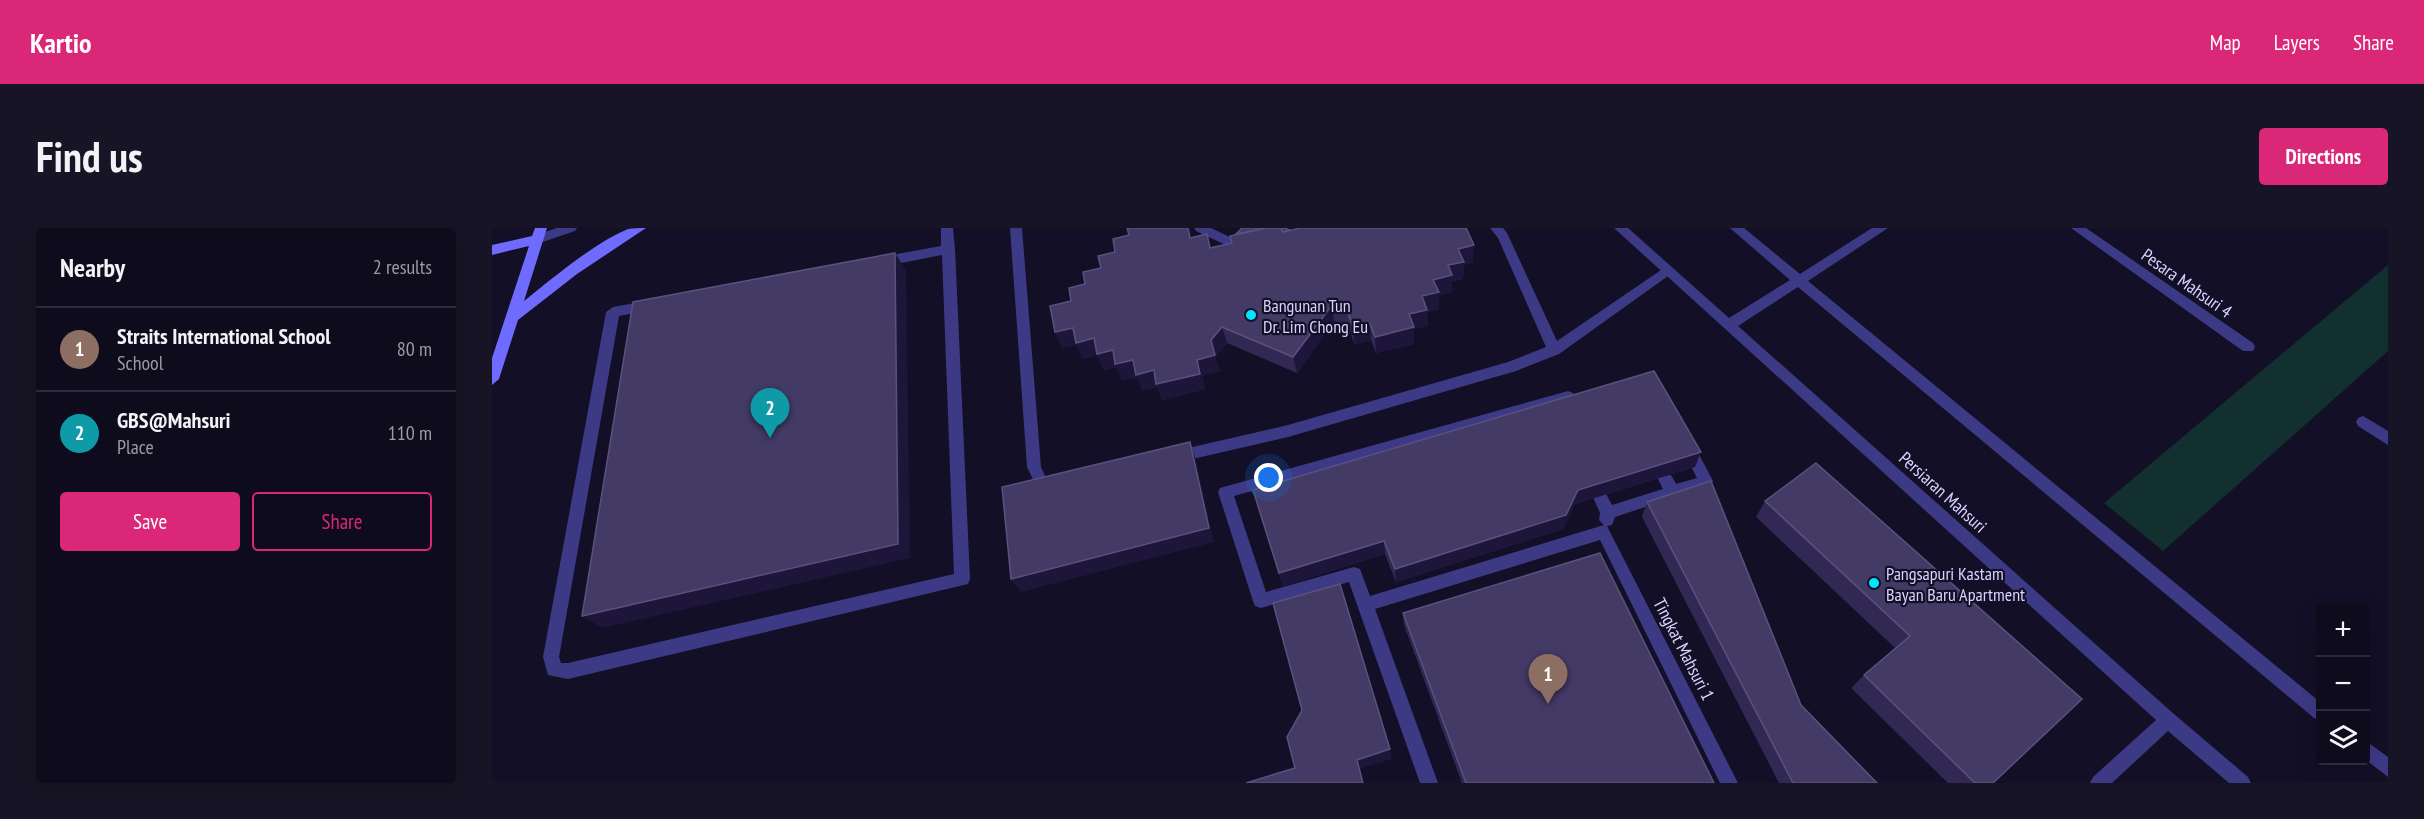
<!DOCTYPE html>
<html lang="en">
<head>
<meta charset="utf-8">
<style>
  :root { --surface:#0e0b1c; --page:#171425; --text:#f1f3f6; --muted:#9b9ba3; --line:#2e2b3b; --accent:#db2777 }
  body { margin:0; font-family:"PT Sans Narrow",sans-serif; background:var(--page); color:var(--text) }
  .controls { position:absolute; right:18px; bottom:18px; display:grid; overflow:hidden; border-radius:6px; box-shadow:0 6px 24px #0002 }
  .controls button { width:54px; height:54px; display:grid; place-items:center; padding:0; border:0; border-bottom:2px solid var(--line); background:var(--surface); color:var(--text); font:30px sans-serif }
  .you { position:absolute; left:777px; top:250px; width:21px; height:21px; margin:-15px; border:4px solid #fff; border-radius:50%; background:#1a73e8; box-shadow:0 0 0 9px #1a73e833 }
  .badge { display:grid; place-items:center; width:39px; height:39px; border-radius:50%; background:var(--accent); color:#fff; font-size:20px; font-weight:700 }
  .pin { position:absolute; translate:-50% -50px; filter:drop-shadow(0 2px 3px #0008) }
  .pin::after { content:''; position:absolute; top:32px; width:21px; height:18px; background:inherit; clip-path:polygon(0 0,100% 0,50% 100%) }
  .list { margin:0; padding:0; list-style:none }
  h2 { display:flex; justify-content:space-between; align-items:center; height:78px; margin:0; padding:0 24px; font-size:26px }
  h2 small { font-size:20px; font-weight:400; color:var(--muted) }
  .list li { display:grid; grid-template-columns:39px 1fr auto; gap:18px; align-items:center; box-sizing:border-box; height:84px; padding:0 24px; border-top:2px solid var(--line) }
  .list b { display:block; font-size:22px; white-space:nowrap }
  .list p { margin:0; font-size:20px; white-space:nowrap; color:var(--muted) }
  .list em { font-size:20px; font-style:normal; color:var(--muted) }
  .actions { display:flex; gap:12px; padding:18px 24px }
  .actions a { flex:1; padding:14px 0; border:2px solid var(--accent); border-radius:6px; text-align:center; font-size:21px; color:var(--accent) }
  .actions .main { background:var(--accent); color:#fff }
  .icon { flex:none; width:33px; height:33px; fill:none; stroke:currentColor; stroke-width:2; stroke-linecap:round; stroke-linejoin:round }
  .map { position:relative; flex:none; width:1896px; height:555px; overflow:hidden; border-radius:6px }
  header { display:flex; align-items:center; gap:36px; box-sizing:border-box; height:84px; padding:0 30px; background:var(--accent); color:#fff }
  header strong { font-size:28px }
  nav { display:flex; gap:33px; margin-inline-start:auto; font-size:21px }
  .intro { display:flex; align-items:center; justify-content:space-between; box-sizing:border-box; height:144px; padding:0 36px }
  h1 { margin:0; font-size:42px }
  .button { padding:15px 27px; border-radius:6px; background:var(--accent); color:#fff; font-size:21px; font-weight:700 }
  main { display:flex; gap:36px; padding:0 36px }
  aside { flex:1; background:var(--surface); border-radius:6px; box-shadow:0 6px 24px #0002 }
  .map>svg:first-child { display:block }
  .green { fill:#12302f }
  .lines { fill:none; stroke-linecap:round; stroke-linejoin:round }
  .lane { fill:#3d3a85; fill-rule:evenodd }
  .street { fill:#3d3a85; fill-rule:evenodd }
  .secondary { fill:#6f6bff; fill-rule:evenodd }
  .wall { fill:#312854 }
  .shaded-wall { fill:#1d163a }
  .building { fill:#433a66; stroke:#5a527e; stroke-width:1.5 }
  .poi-dot { fill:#00e5ff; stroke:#130f26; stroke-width:2 }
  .labels { text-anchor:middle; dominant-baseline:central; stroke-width:4.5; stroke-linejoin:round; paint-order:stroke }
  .street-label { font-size:18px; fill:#d9d4ff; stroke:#130f26 }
  .poi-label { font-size:18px; fill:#d9d4ff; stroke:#130f26; text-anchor:start }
</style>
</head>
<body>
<header>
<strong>Kartio</strong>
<nav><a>Map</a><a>Layers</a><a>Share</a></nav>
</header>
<div class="intro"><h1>Find us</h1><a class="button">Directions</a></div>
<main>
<aside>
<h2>Nearby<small>2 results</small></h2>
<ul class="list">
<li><span class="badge" style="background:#8d6e63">1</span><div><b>Straits International School</b><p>School</p></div><em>80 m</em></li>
<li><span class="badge" style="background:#0f9aa8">2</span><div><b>GBS@Mahsuri</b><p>Place</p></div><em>110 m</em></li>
</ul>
<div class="actions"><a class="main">Save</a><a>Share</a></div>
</aside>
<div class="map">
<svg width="1896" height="555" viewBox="0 0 1896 555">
  <rect width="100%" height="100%" fill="#130f26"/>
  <path class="green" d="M1896 37V123L1671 323 1612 275Z"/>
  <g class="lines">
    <g class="lane">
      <path d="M449 0H461L463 21 478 351 476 356 76 451 56 447 51 429 114 84 121 79 159 72 166 77 159 82 127 88 67 429 69 435H76L462 346 450 27 389 39 383 34 389 29 449 18Z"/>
      <path d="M518 0H530L549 239 553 248 568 250 570 254 568 258 563 260 544 258 535 239Z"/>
      <path d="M702 0H719L746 13 748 16 742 21 738 19 704 3Z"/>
      <path d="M998 0H1011L1015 5 1065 113 1172 40 1177 38 1183 43 1067 126 1024 143 796 209 683 235 678 233 676 229 678 225 683 223 796 197 1016 134 1054 119 1006 10Z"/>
      <path d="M1076 163 1081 165 1083 169 1081 173 742 268 774 364 862 339 868 341 878 368 1112 297 1107 292 1108 285 1101 269 1103 264 1108 263 1113 264 1120 277 1171 261 1165 249 1167 245C1177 241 1180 248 1184 256L1205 250 1188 217 1190 213H1200L1221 253 1219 257 1123 289 1120 297 1115 298 1246 555H1228L1108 312 883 381 946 555H928L857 354 769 380 763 378 761 373 726 264 728 260Z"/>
    </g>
    <g class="street">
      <path d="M65 0H85L83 3 45 16 39 11 41 8Z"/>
      <path d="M1122 0H1136L1237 90 1298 52 1238 0H1252L1308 46 1380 0H1396L1316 53 1828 474V492L1822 490 1306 59 1246 98 1682 486 1756 549 1759 555H1737L1676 503 1620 555H1598L1601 549 1664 492Z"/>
      <path d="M1579 0H1594L1761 115 1763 119 1761 123H1751Z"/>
      <path d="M1871 188 1896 203V217L1866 198 1864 194 1866 190Z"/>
      <path d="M1874 513 1896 529V549L1874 532Z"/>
    </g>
    <path class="secondary" d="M43 0H55L32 73C61 50 102 15 136 1 141 0 148 0 154 0L85 46 26 92 7 151 0 157V130L37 18 0 27V17L40 8Z"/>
  </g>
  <g class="wall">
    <path d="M798 2 981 34 972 37 971 51 960 53V64L947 67V81L935 84 936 98 922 101V116L884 125 879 112 862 116 857 99 842 93 805 145 735 115 723 129 728 143 710 148 713 161 670 172 665 159 650 162 645 149 630 152 624 139 612 142 605 127 591 131 585 117 570 120 579 73 593 56 623 24 637 7 699 10 718 20Z"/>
    <path d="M1324 235 1501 555H1456L1359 460 1372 447 1403 420 1264 289 1273 273Z"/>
    <path d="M1203 239 1083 276 1071 301 904 354 893 326 791 358 761 262Z"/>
    <path d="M1155 274 1309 477 1385 555H1287L1150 289Z"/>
    <path d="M911 385 1222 555H970L912 397Z"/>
  </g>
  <g class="shaded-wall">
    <path d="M982 17 981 34 972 37 971 51 960 53V64L947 67V81L935 84 936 98 922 101V116L884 125 883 109 917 86 941 52 956 37 966 21Z"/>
    <path d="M403 25 414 42 418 330 110 400 90 388Z"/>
    <path d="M840 77 842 93 805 145 801 129Z"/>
    <path d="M878 96 879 112 862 116 861 100Z"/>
    <path d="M730 99 735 115 723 129 728 143 710 148 713 161 670 172 665 159 650 162 645 149 630 152 624 139 612 142 605 127 591 131 585 117 570 120 563 104 581 100 602 110 621 122 641 132H705Z"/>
    <path d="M698 214 703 229 722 314 529 364 519 351Z"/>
    <path d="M1209 224 1203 239 1083 276 1071 301 904 354 903 341 1086 262Z"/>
    <path d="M892 313 893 326 791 358 787 345Z"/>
    <path d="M898 521 900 531 867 541 865 532Z"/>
  </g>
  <g class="building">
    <path d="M635 0H696L698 10 715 6 718 20 740 15 738 8 774 0H789L791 4 809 0H974L982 17 966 21 972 34 956 37 960 47 941 52 947 64 930 68 935 82 917 86 922 99 883 109 878 96 861 100 855 82 840 77 801 129 730 99 719 112 723 127 705 132 708 146 664 156 662 142 644 147 641 132 623 136 621 122 605 126 602 110 584 115 581 100 563 104 558 78 579 73 577 60 593 56 591 44 609 40 606 28 623 24 621 11 637 7Z"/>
    <path d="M750 0H774L744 6Z"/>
    <path d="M789 0H792L798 2 791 4Z"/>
    <path d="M403 25 406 316 90 388 141 74Z"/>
    <path d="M1162 143 1209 224 1086 262 1074 287 903 341 892 313 787 345 761 262Z"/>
    <path d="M698 214 717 300 519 351 510 259Z"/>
    <path d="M1324 235 1590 471 1501 555H1483L1372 447 1418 408 1273 273Z"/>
    <path d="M1219 253 1309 477 1385 555H1301L1155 274Z"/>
    <path d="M1108 325 1222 555H974L911 385Z"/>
    <path d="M848 356 898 521 865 532 871 555H754L803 540 795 509 810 482 781 375Z"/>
  </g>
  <g class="poi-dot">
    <circle cx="759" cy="87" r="6"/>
    <circle cx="1382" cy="355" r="6"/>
  </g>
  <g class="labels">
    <g class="street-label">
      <text transform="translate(1695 55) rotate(35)">Pesara Mahsuri 4</text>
      <text transform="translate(1451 264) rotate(42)">Persiaran Mahsuri</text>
      <text transform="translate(1192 421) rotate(63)">Tingkat Mahsuri 1</text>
    </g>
    <g class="poi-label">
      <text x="771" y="77">Bangunan Tun<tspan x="771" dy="21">Dr. Lim Chong Eu</tspan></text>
      <text x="1394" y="345">Pangsapuri Kastam<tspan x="1394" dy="21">Bayan Baru Apartment</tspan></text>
    </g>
  </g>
</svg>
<div class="controls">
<button>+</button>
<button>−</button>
<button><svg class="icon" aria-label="layers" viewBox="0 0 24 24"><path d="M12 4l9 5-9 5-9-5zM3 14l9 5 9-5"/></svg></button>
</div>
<div class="you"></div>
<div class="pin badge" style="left:1056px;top:476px;background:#8d6e63">1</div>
<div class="pin badge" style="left:278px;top:210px;background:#0f9aa8">2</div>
</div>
</main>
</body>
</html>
